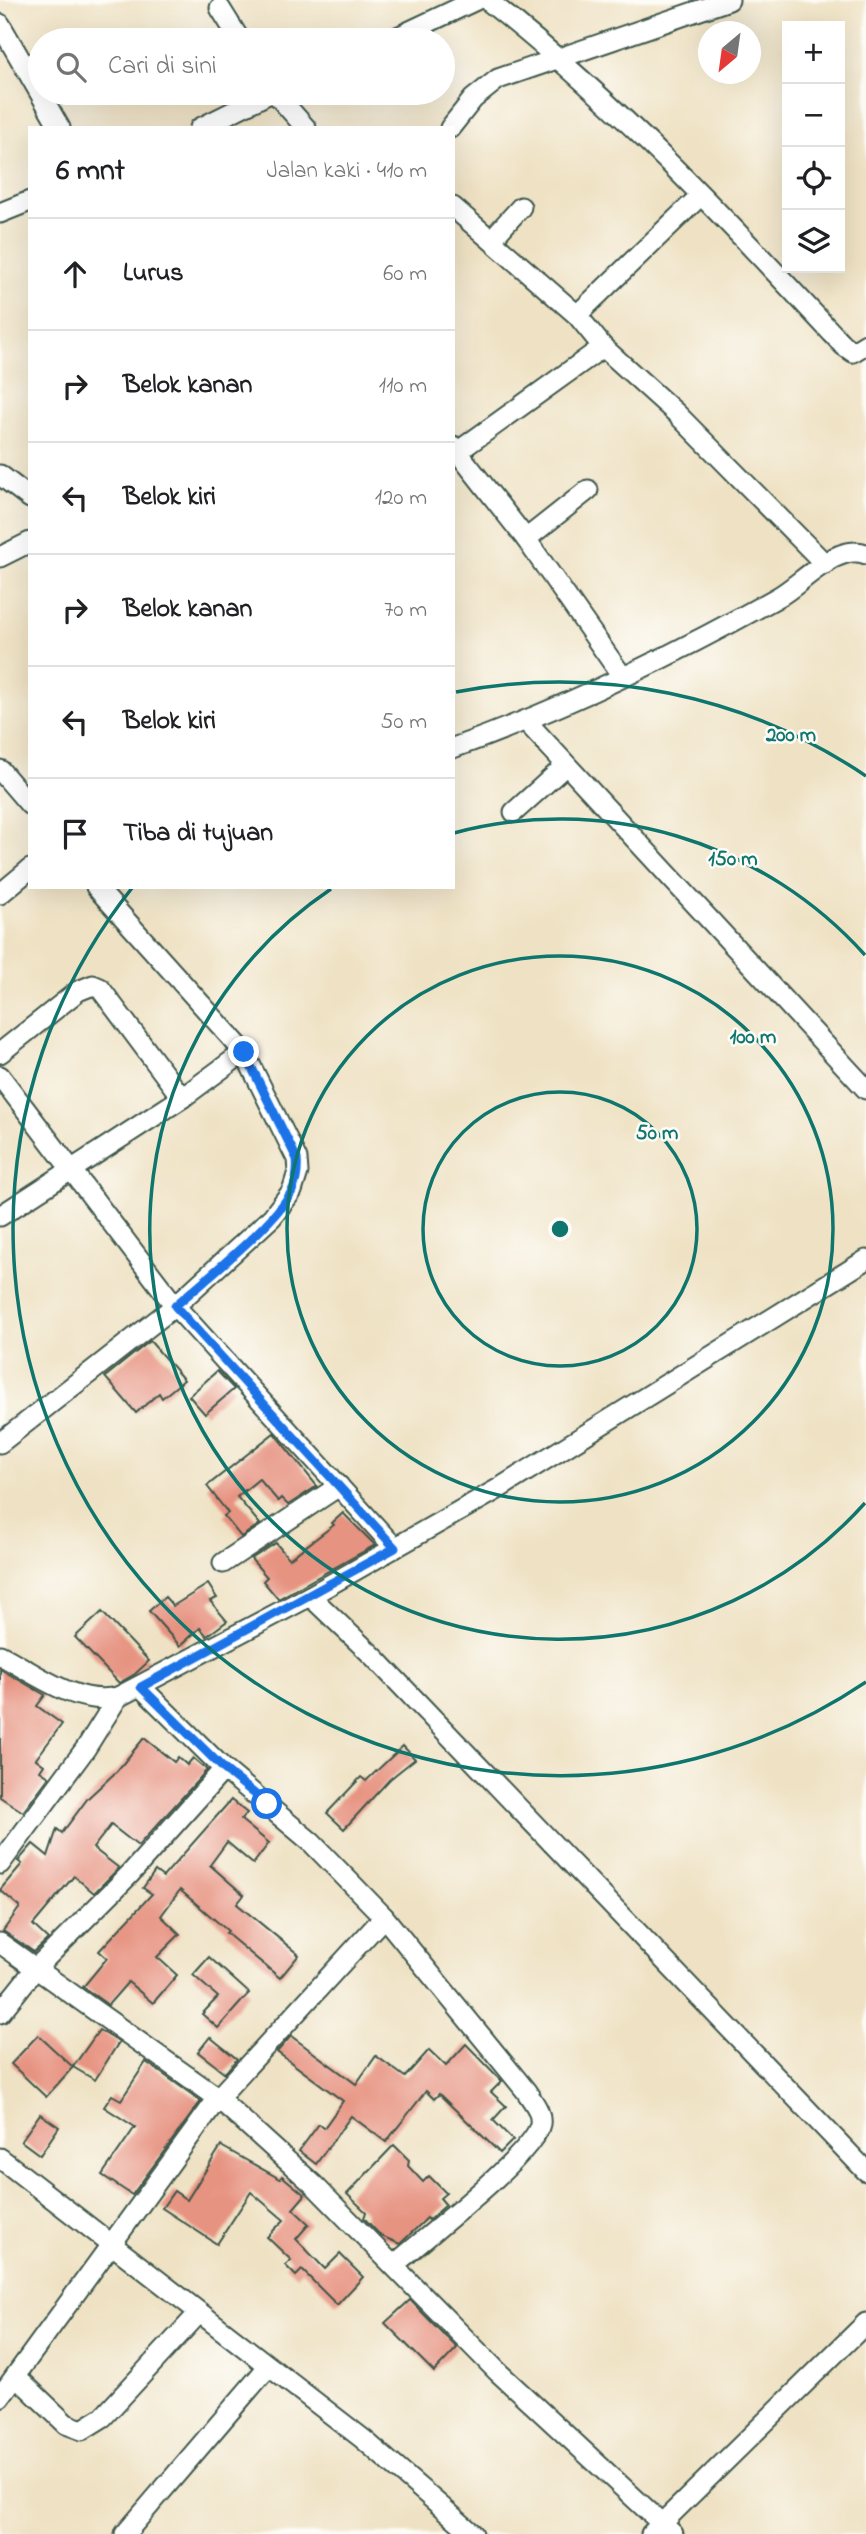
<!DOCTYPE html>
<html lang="id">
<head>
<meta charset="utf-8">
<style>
  :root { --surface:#fff; --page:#f6f6f6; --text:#202124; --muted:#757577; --line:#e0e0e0 }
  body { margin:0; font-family:"Indie Flower",sans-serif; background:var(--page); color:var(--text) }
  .controls { position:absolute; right:21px; top:21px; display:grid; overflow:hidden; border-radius:0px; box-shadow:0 7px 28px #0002 }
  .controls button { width:63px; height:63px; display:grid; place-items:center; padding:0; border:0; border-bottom:2px solid var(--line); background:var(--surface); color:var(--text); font:35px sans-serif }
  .compass { position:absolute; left:698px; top:21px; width:63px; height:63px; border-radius:50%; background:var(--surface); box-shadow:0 7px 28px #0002; rotate:209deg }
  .stop { position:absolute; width:21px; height:21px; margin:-16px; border:5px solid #1a73e8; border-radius:50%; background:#fff }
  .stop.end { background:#1a73e8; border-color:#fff; box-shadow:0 2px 7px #0008 }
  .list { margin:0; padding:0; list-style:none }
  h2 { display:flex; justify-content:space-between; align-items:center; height:91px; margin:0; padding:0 28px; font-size:30px }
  h2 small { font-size:23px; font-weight:400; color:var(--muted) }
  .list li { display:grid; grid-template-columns:46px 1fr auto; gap:21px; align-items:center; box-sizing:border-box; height:112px; padding:0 28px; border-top:2px solid var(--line) }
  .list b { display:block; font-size:26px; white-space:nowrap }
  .list em { font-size:23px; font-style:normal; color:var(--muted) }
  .icon { flex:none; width:38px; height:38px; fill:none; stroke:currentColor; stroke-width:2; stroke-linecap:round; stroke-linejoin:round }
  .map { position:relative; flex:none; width:866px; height:2534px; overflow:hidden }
  .search { position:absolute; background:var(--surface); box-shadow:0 7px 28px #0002; left:28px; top:28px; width:427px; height:77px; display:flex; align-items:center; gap:18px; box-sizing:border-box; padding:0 24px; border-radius:38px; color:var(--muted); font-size:26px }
  .panel { position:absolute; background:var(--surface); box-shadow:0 7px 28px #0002; left:28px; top:126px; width:427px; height:763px; border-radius:0px }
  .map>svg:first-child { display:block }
  .building { fill:#e79381 }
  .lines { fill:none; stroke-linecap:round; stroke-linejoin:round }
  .minor-casing { stroke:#3e564a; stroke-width:23 }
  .minor { stroke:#fff; stroke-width:19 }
  .route { stroke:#1a73e8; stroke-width:9 }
  .ring { fill:none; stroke:#0f766e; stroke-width:3.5 }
  .centre { fill:#0f766e; stroke:#fdfcf7; stroke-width:3.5 }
  .ring-label { font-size:21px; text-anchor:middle; font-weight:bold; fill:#0f766e; stroke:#fdfcf7; stroke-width:5; stroke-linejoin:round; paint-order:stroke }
</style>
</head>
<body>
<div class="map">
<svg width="866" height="2534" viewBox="0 0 866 2534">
  <rect width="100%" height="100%" fill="#fdfcf7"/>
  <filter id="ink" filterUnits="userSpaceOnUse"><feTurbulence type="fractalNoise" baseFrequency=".0143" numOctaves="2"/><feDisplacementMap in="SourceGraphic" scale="14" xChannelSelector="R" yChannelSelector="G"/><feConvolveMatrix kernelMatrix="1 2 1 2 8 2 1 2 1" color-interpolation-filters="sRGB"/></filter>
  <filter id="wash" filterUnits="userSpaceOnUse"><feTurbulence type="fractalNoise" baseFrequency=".00686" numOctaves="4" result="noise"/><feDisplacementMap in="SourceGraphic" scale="28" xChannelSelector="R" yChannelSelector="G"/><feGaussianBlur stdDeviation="1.57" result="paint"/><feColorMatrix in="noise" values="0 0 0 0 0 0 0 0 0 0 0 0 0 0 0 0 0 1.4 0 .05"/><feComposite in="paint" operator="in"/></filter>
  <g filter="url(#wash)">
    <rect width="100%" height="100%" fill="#efe2c4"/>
    <g id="blocks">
      <g class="building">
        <path d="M150 1341 184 1380 162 1398 159 1393 136 1413 105 1377Z"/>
        <path d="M217 1371 234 1389 205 1414 189 1396Z"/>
        <path d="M274 1433 317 1486 288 1505 281 1498 278 1501 259 1479 237 1497 260 1524 241 1537 224 1516 228 1513 207 1486Z"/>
        <path d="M343 1513 375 1545 278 1599 263 1581 267 1577 251 1559 276 1543 289 1559 334 1525 332 1523Z"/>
        <path d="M208 1584 217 1598 210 1601 227 1621 207 1636 200 1628 180 1646 149 1611 165 1597 173 1606Z"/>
        <path d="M102 1612 149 1661 135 1674 119 1683 75 1637Z"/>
        <path d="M0 1669 45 1695 37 1706 62 1724 36 1759 44 1765 40 1771 49 1777 23 1812 0 1797Z"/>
        <path d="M144 1738 174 1762 178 1757 187 1765 193 1758 207 1770 138 1846 111 1825 93 1848 119 1868 94 1893 74 1876 33 1925 48 1939 34 1952 3 1931 20 1907 0 1890 22 1864 18 1861 33 1844 48 1856 57 1829 62 1833 88 1798 117 1771Z"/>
        <path d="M403 1746 415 1759 390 1779 344 1829 327 1813 361 1777 366 1781Z"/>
        <path d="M231 1800 247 1813 241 1820 269 1843 253 1864 227 1842 210 1865 244 1895 237 1904 299 1955 280 1978 226 1933 228 1931 180 1890 161 1916 180 1934 157 1957 177 1975 153 2003 128 1982 108 2005 83 1987 107 1958 99 1951 152 1894 143 1888 155 1871 163 1877Z"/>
        <path d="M209 1957 249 1993 218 2028 202 2014 218 1997 193 1975Z"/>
        <path d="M99 2030 119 2042 95 2080 73 2067Z"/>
        <path d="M38 2035 73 2067 46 2097 11 2064Z"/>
        <path d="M291 2036 356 2084 376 2056 405 2077 429 2050 446 2066 466 2044 502 2081 491 2092 506 2106 493 2120 513 2140 500 2153 439 2094 434 2099 426 2091 386 2142 351 2116 316 2164 299 2151 319 2124 324 2128 343 2101 277 2052Z"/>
        <path d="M210 2037 237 2059 225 2073 198 2052Z"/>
        <path d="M146 2062 201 2101 132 2195 102 2175 135 2127 104 2107 112 2095 121 2100Z"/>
        <path d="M40 2114 59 2127 40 2155 21 2141Z"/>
        <path d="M394 2145 409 2160 408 2166 423 2182 429 2176 446 2193 440 2198 446 2205 429 2220 427 2218 400 2244 381 2236 364 2218 366 2212 347 2194Z"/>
        <path d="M221 2146 280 2179 282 2176 305 2195 293 2209 309 2224 296 2239 325 2269 340 2254 363 2277 337 2305 302 2270 296 2276 285 2265 291 2260 267 2237 284 2220 251 2192 217 2244 162 2208 174 2191 187 2200Z"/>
        <path d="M410 2300 457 2348 434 2372 385 2323Z"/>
      </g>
    </g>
  </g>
  <g filter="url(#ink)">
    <use href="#blocks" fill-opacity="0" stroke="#3e564a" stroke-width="2"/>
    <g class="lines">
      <g class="minor-casing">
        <g id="minor">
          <path d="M487 0C617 102 731 224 843 345L853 352 866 344"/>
          <path d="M220 8 240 40"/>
          <path d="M0 24 60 128"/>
          <path d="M391 40 476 0"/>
          <path d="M275 93 306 128"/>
          <path d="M200 128 270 93"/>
          <path d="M450 128 473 99 498 79 729 0"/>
          <path d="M453 207 577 315 603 347 676 413 825 564"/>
          <path d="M0 213 30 201"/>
          <path d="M492 239 521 207"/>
          <path d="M577 315 700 196"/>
          <path d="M453 446 526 539 622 676"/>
          <path d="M453 455 603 347"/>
          <path d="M0 475 30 498"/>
          <path d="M526 539 588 490"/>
          <path d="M0 557 30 542"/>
          <path d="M526 721 866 1089"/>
          <path d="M453 748C566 708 674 655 778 597 802 584 837 542 866 554"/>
          <path d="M0 770 30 805"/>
          <path d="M514 812 565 766"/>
          <path d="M0 894 30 869"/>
          <path d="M0 1053 78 991 93 985 100 988 182 1098"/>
          <path d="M0 1076 175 1306 395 1548"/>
          <path d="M0 1216 182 1098 244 1052"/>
          <path d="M0 1443 175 1306 272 1217 292 1191 298 1172 297 1159 244 1052 96 887"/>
          <path d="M223 1563 339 1486"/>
          <path d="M310 1596 375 1658 866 2171"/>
          <path d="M0 1655C35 1673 77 1707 118 1697L86 1748 0 1864"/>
          <path d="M141 1687 224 1769"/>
          <path d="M118 1697 310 1596 498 1489 866 1260"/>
          <path d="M0 1943 218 2098 314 2185 498 2372 673 2534"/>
          <path d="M0 2013 35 1969 130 1874 224 1769 311 1842 384 1917 526 2091C532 2101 542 2111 540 2124 535 2153 421 2241 394 2265"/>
          <path d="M0 2158 363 2439 473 2534"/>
          <path d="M16 2376 66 2424 82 2430 103 2417 199 2313"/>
          <path d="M0 2397 218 2098 384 1917"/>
          <path d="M125 2534 267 2368"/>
          <path d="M651 2534 866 2323"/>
        </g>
      </g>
      <use href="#minor" class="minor"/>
    </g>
  </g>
  <g class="lines" filter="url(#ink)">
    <path class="route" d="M244 1052 297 1159C298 1170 297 1180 292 1191 273 1226 206 1278 175 1306L395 1548 141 1687 224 1769 267 1804"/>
  </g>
  <g class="ring">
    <circle cx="560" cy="1229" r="137"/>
    <circle cx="560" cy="1229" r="273"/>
    <path d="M865 1503A410 410 0 1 1 331 889M454 833A410 410 0 0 1 865 955"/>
    <path d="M866 1682A547 547 0 0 1 132 888M456 692A547 547 0 0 1 866 776"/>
  </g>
  <circle cx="560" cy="1229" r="10" class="centre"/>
  <g class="ring-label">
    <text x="791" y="741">200 m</text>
    <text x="733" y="865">150 m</text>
    <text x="753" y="1043">100 m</text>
    <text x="657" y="1139">50 m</text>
  </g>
</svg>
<div class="controls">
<button>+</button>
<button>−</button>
<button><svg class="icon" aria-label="locate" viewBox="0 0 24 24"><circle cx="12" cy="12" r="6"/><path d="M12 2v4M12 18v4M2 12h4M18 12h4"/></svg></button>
<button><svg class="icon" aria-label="layers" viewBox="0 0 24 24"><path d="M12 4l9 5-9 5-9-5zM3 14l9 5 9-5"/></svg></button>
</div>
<svg class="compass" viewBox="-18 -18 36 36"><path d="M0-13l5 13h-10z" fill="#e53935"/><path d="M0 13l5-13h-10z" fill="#757577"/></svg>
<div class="stop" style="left:267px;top:1804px"></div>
<div class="stop end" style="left:244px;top:1052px"></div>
<div class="search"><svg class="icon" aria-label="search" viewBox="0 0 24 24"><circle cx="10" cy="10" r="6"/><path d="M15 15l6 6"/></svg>Cari di sini</div>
<section class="panel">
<h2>6 mnt<small>Jalan kaki · 410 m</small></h2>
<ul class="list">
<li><svg class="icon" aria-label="ahead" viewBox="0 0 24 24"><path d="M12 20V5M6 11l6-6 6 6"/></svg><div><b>Lurus</b></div><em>60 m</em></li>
<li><svg class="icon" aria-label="right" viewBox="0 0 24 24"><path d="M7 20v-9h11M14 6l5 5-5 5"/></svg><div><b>Belok kanan</b></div><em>110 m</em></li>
<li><svg class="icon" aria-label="left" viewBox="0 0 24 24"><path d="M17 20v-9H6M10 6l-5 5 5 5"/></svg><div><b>Belok kiri</b></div><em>120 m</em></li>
<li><svg class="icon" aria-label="right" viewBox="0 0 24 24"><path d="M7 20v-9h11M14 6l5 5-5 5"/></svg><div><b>Belok kanan</b></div><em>70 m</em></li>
<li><svg class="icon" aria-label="left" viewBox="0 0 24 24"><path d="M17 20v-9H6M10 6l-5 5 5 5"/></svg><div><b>Belok kiri</b></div><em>50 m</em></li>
<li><svg class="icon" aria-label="arrive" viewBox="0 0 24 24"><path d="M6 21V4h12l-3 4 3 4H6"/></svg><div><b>Tiba di tujuan</b></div></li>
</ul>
</section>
</div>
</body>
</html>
